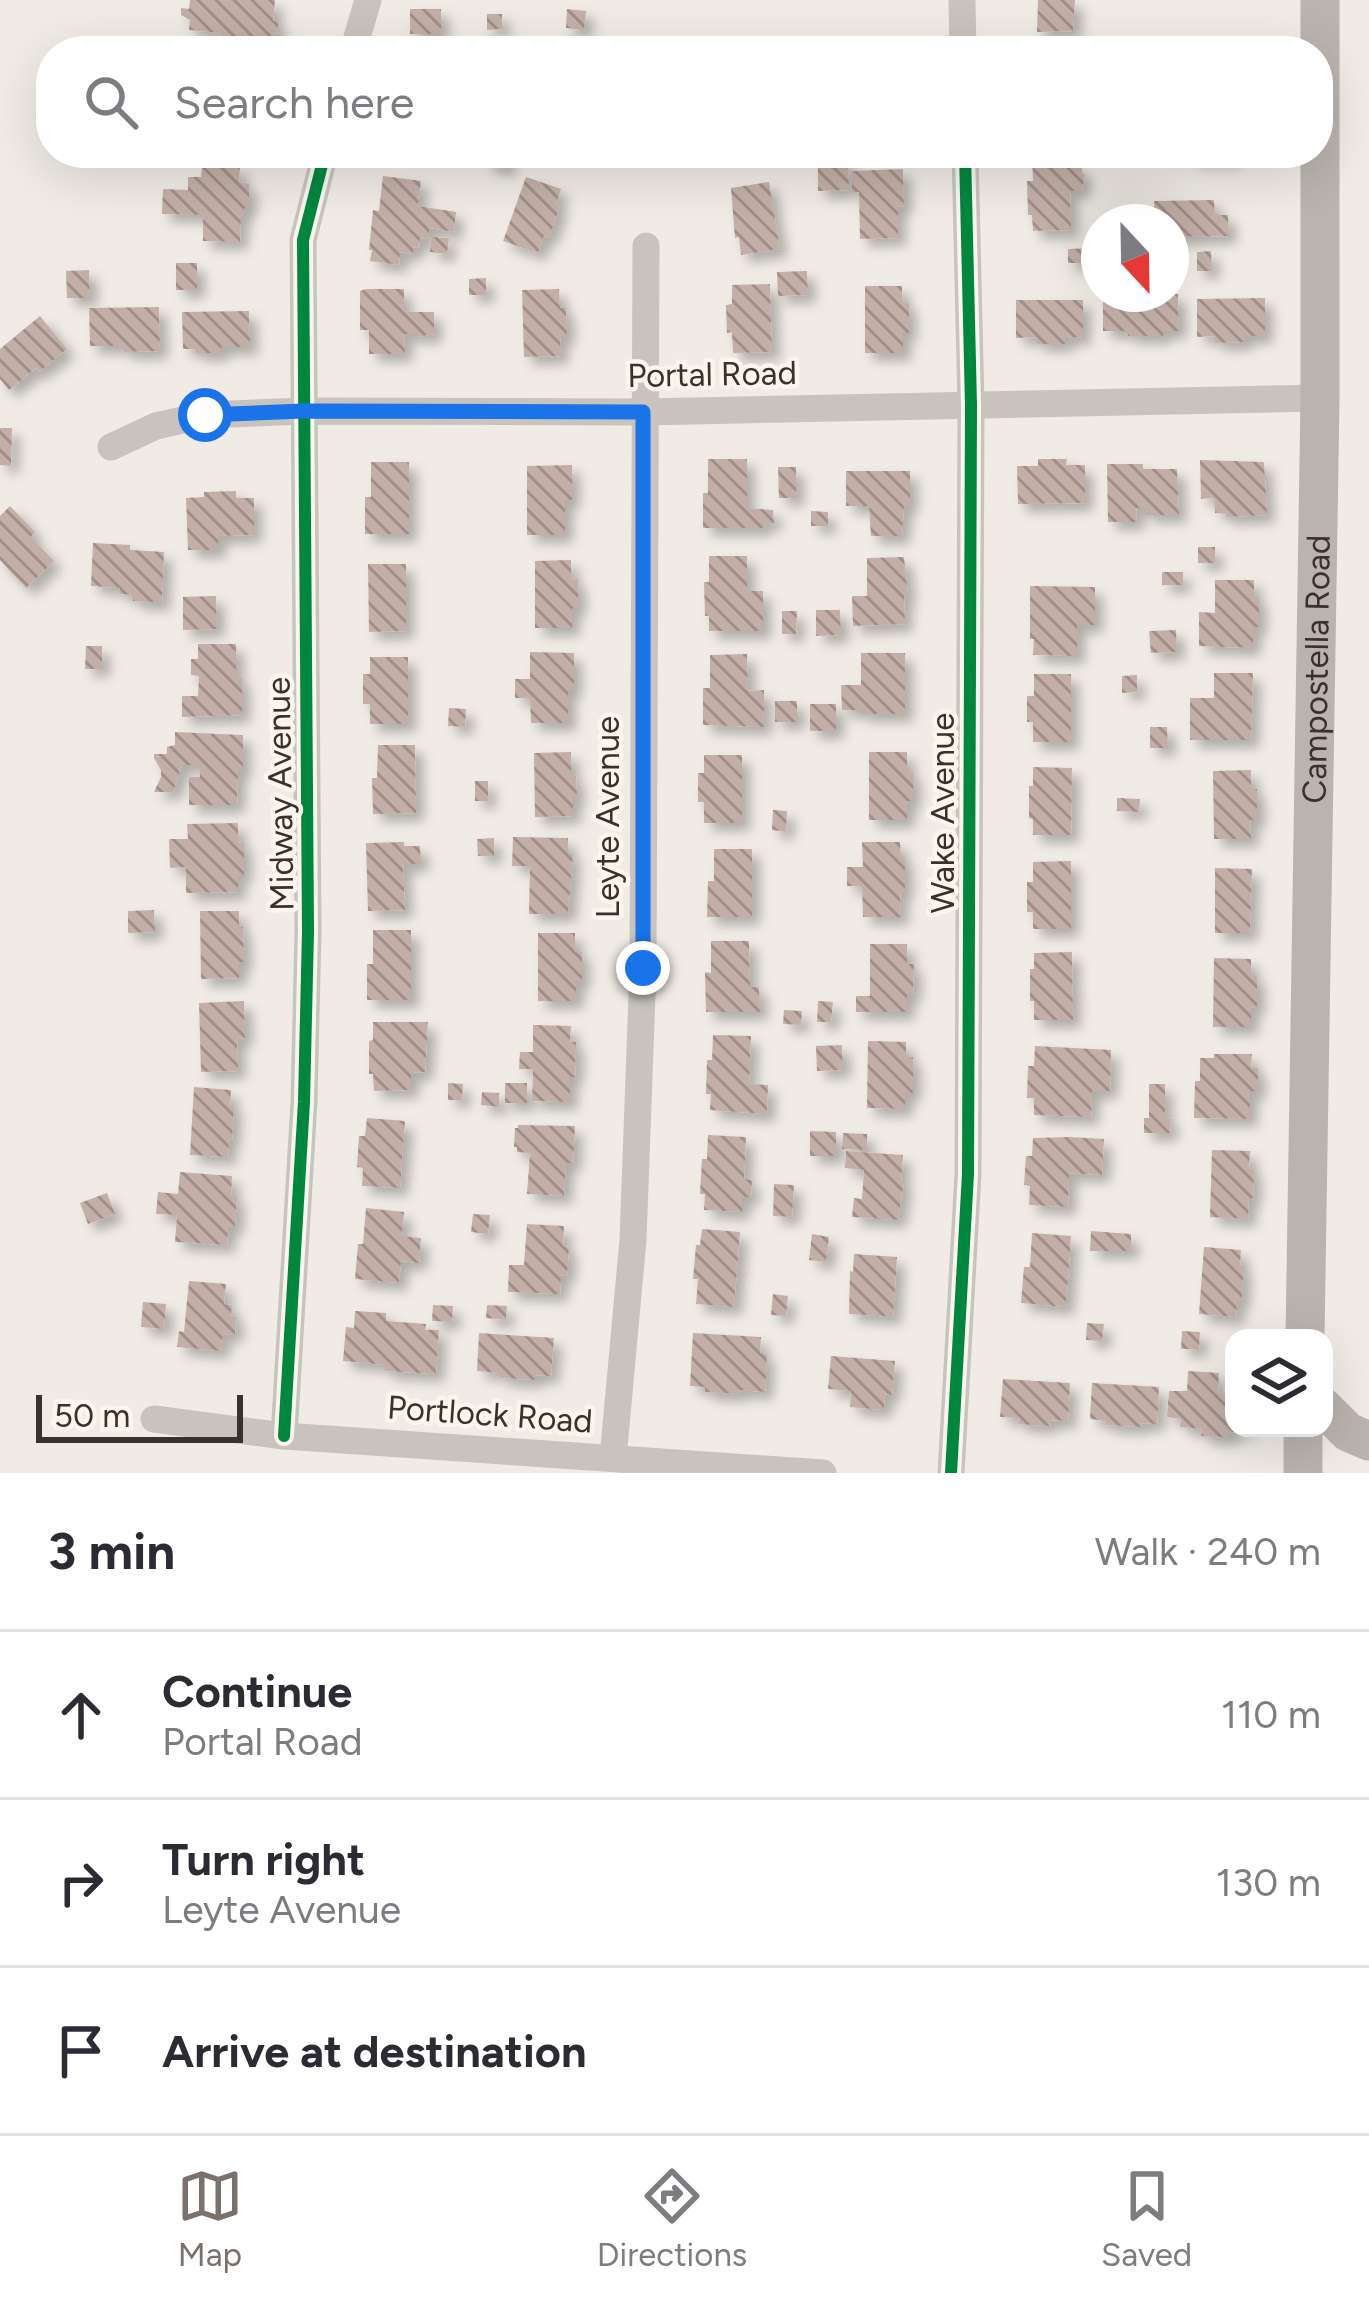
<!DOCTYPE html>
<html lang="en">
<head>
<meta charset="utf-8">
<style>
  :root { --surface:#fff; --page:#f2f2f3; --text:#2b2b33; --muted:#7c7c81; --line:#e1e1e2; --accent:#7a716c }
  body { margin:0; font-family:Figtree,sans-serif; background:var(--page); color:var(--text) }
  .controls { position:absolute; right:36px; bottom:36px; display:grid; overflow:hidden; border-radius:24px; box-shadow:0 12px 48px #0002 }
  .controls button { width:108px; height:108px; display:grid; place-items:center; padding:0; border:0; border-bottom:3px solid var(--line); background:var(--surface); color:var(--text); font:60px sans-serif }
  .compass { position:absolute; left:1081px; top:204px; width:108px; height:108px; border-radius:50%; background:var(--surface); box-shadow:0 12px 48px #0002; rotate:158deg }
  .scale { position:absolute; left:36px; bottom:30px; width:207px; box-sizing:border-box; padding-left:12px; border:6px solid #3b302b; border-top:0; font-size:33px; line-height:42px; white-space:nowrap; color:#3b302b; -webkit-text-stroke:9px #fbf5ee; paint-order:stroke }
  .stop { position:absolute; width:36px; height:36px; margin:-27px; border:9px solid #1a73e8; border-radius:50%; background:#fff }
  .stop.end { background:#1a73e8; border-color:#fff; box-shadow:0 3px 12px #0008 }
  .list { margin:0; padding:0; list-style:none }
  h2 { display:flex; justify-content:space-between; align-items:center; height:156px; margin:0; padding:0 48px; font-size:51px }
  h2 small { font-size:39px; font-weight:400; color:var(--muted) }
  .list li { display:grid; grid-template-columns:78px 1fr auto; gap:36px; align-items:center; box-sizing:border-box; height:168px; padding:0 48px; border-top:3px solid var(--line) }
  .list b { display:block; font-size:45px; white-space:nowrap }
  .list p { margin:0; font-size:39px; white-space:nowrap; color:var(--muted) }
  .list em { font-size:39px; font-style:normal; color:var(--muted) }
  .icon { flex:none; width:66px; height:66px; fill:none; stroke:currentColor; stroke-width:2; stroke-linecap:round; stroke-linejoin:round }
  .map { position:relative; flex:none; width:1369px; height:1473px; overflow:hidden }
  .search { position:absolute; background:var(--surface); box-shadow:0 12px 48px #0002; left:36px; right:36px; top:36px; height:132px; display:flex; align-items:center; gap:30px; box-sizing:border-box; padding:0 42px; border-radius:48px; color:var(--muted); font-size:45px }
  .sheet { height:660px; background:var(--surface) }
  nav { display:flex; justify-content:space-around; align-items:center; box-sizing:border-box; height:168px; border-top:3px solid var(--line); background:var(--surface); font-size:33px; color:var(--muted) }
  nav a { display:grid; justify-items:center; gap:6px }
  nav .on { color:var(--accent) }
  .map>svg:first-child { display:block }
  .building { fill:url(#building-back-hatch); filter:url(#shadow) }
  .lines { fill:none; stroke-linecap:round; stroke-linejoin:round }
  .minor { stroke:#c9c3be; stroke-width:27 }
  .secondary { stroke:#bab3ae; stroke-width:39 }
  .cycleway-casing { stroke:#fbf5ee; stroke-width:20 }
  .cycleway { stroke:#00873e; stroke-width:12 }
  .route { stroke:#1a73e8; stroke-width:15 }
  .labels { text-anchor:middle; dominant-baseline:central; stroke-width:9; stroke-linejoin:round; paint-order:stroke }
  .street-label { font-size:33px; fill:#3b302b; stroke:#fbf5ee }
</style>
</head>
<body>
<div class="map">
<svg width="1369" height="1473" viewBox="0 0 1369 1473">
  <defs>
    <pattern id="building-back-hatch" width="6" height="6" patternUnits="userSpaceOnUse" patternTransform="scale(3)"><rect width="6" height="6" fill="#c3afa7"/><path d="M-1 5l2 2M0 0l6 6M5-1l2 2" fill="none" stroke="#a08f88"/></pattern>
    <filter id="shadow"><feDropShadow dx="8" dy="8" stdDeviation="6" flood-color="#0004"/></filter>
  </defs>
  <rect width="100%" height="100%" fill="#f0ebe5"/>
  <g class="building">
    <path d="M190 0H275L273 21H279L277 34 272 33 271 45 220 40 221 33 189 30 190 20 181 15V8L189 9Z"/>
    <path d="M1038 0H1075L1073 31 1037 32Z"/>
    <rect x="410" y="9" width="31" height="25"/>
    <path d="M567 9 586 11 584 30 566 28Z"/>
    <path d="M487 14H502V29L487 30Z"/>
    <path d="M486 153H510L505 169 483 162Z"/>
    <rect x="1191" y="153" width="43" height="6"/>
    <path d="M1069 155 1070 167H1082V174H1085L1082 191H1070L1071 230 1033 231 1032 215H1028L1027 181H1033L1032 156Z"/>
    <path d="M848 158 849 190 818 191V159Z"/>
    <path d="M202 166 240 167 239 182 249 184V208H244V217H241L240 242 203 241V215L162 214 163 189 188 190V177H201Z"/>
    <path d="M903 169 904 206 898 207V238L860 239 859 192H852V171Z"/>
    <path d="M383 176 421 181 418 206 456 212 454 232 430 228 428 239 420 238 419 248 413 247V254L400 252 399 265 370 261 372 250H369L373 210 379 211Z"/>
    <path d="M526 177 561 189 556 204 560 206 549 238 544 236 538 253 503 241Z"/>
    <path d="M769 182 780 249 741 255 739 237 735 238 731 188Z"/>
    <path d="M1214 200 1215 215H1228L1229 236 1171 237V222H1155L1154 201Z"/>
    <path d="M431 237 449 238 447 254 430 252Z"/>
    <path d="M1087 248V263H1068V249Z"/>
    <path d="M1211 251 1212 271H1197V252Z"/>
    <rect x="176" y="263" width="21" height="27"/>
    <path d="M89 270 90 298H67L66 271Z"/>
    <path d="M807 271 808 295 778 296 777 272Z"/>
    <path d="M486 278V295H469V279Z"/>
    <path d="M770 284 772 352 733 353 732 332 727 333 726 305 732 304V285Z"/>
    <path d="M865 286H902V303H909V333H903V353H865Z"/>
    <path d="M366 289H404V312H434V334L417 337V334H404L405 354H369V330H360V291Z"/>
    <path d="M559 289 560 308H566L567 337H560L561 356 524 357 522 290Z"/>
    <path d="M1103 294H1178L1179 331H1163V336H1128V331H1103Z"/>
    <path d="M1265 298V336H1245V342L1215 343V336L1197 337V299Z"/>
    <path d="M1016 300H1083V337L1065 338V344H1037V337L1016 338Z"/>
    <path d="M159 307 160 351 124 352V346H90L89 308Z"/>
    <path d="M249 311 250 347H221V353H196V349H183L182 312Z"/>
    <path d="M40 316 67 349 39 372 36 368 9 390 0 379V349Z"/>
    <path d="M0 428H12L11 466 0 465Z"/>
    <path d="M708 459H747V508L773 510 774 523H763V528H703V493H708Z"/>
    <path d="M1038 459H1067L1066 465H1085V503L1018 504 1017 466H1038Z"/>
    <path d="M1200 460 1264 462 1267 515 1227 517V513H1215L1214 498 1201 499Z"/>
    <path d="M371 462H409V534H365V497H371Z"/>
    <path d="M1107 464H1143V469H1177L1179 515H1146V508H1136L1137 522H1108Z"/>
    <path d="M572 465V500H565V535H527V466Z"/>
    <path d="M778 467H796V498H779Z"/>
    <path d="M846 471H910V506H904L902 536H871L869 506H846Z"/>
    <path d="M236 491V498H254V535L218 536V550H188L186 498 204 497V492Z"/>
    <path d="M10 506 35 532 31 537 54 561 26 588 0 560V516Z"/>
    <path d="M811 511 828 512V526H811Z"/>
    <path d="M93 543 130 545V550L164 552 162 603 133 601V595L120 594V588L91 586Z"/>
    <rect x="1198" y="547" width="17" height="16"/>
    <path d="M709 556H747V591H763V631H709V616H705L704 582H709Z"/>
    <path d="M904 557 908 596H904L905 624 853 626 852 596H867V558Z"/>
    <path d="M571 560V580L578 579V608H572V628H535V561Z"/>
    <path d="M368 564H406V631L369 632Z"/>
    <rect x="1162" y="572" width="21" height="13"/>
    <path d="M1215 580H1254V598H1259V627H1253V648L1199 646V612L1215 613Z"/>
    <path d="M1030 586 1095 587V625H1077V656L1033 655 1034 639H1030Z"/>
    <path d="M216 596 217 629 183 630V597Z"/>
    <path d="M816 610H840L841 635 816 636Z"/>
    <path d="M782 611H797L796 634H782Z"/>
    <path d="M1176 630 1177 652 1151 653 1149 631Z"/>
    <path d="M198 644H236V678H242V715L182 717V696H198L199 676 191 675V659H198Z"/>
    <path d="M86 646H102V669H85Z"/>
    <path d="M530 652 574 653V690H568V723H531L530 698H515V679H530Z"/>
    <path d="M861 653H905V714H861V710H842L841 685H861Z"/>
    <path d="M747 654 748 691 764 690V727L703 725V688H710V655Z"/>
    <path d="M370 657H408V724H370V704H363V674H370Z"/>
    <path d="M1214 673H1253L1251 740H1190V698H1214Z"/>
    <path d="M1034 674H1071V742H1033V722H1027V696H1034Z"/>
    <path d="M1137 675V692L1122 693V676Z"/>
    <rect x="775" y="701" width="22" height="21"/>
    <rect x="810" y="704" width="26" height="27"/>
    <path d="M449 708 466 709 465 727 448 726Z"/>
    <path d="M1150 727H1167L1168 748H1150Z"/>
    <path d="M175 732 243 735V771H238L237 805H189V777H200V765H182L173 792H154L161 777V770L154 758V754H167V747L175 745Z"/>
    <path d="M378 745H415L416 813 373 814 372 778H377Z"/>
    <path d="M571 752V776H576L577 798H573V816L535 817 534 753Z"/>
    <path d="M869 752H907V772H913V801H907V820H869Z"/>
    <path d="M704 755H742V823H704V802H698V773H704Z"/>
    <path d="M1033 767 1072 768 1071 835H1033V819L1029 818V786H1033Z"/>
    <path d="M1251 770V789H1257V820H1250L1251 839H1214L1213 771Z"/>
    <rect x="475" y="781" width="13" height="20"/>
    <path d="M1117 798 1140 799 1139 812 1117 811Z"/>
    <path d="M773 810 787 811 786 832 772 830Z"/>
    <path d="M238 823V843L244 842V875H238V892L186 893V867L170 868 169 839H188L187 824Z"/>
    <path d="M513 837 568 838V854H573L568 914H529L530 866H512Z"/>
    <path d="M494 838V856H478L477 839Z"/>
    <path d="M404 842V846H420L421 864H403L405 910 368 911 366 843Z"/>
    <path d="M862 842H900L901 858H905V892H900L901 917H863L862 886H847V867H863Z"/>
    <path d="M714 849H752V917H707L708 881H714Z"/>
    <path d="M1071 861V929H1033V912H1027V882H1033V862Z"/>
    <path d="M1215 868 1252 869 1250 933H1215Z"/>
    <path d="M154 910 155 932 128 933V911Z"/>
    <path d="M200 911H239V927H243L244 962H239V978L201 979Z"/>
    <path d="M373 930H411V1000H367V964H373Z"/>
    <path d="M538 933H575V952H582V981H576V1001H538Z"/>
    <path d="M711 941H749L750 987H759L760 1012H706L705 972 711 973Z"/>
    <path d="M870 944H907V964H914L913 994H907V1012H856V996H870Z"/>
    <path d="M1072 952 1073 1020H1034V1001H1030V969H1034V953Z"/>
    <path d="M1214 958 1251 959V976H1257V1008L1251 1007V1027H1213Z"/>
    <path d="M244 1001 245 1038 237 1039 238 1071 201 1072 199 1003Z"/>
    <path d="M818 1001 833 1002 831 1022H817Z"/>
    <path d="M784 1010 802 1011 801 1025 783 1024Z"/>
    <path d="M373 1022H428L425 1072 411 1073V1090L374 1091 373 1074H369V1041L373 1040Z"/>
    <path d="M533 1025 571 1026 570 1042H576L575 1077H570V1102L532 1101 533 1069H519L520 1052H533Z"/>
    <path d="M713 1035 751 1036 749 1084 768 1085 767 1114 710 1110 711 1094H706L707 1060H712Z"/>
    <path d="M868 1041 906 1042V1057H913V1093H905V1109L867 1108Z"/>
    <path d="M842 1045 843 1070 817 1071 816 1046Z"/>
    <path d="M1035 1046 1111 1050 1110 1091H1092L1091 1117 1034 1115V1098H1027L1028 1066H1034Z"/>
    <path d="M1214 1054H1252L1251 1068H1258V1091H1250V1119L1194 1118 1195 1081H1200V1058H1214Z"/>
    <path d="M448 1083 463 1084 462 1100H448Z"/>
    <rect x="505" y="1083" width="22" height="20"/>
    <path d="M1149 1084H1165V1118L1171 1119 1170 1133H1144V1118H1149Z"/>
    <path d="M194 1087 231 1090 230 1106H234L232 1140 229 1139 228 1157 190 1155Z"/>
    <path d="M482 1092 499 1093V1107L481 1105Z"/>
    <path d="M367 1118 405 1121 400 1188 362 1186 363 1168 357 1167 359 1136H365Z"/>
    <path d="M518 1125 575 1126 573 1164 566 1163 564 1196 527 1194 530 1153 517 1152V1147H514L515 1128H518Z"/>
    <path d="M810 1131 836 1132V1156H810Z"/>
    <path d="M843 1133 867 1134V1150L842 1149Z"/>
    <path d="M708 1135 746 1137 744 1179 752 1180 751 1197H742V1212L704 1210 705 1194H700L702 1159H707Z"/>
    <path d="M1069 1137 1104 1139 1102 1175 1069 1173 1068 1207 1029 1205 1030 1186 1024 1185 1026 1156H1032L1033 1138Z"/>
    <path d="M1212 1150 1250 1151 1249 1169H1254L1253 1198H1249L1248 1219 1210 1217Z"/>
    <path d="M846 1151 903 1155 901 1182H904L898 1220 852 1217 854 1198 862 1199 864 1170 845 1168Z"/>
    <path d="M180 1172 232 1176 231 1196H237L235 1227H228L227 1245 175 1242 177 1215 156 1214 158 1192 178 1194Z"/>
    <path d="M774 1184 794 1185 792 1217 773 1216Z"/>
    <path d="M107 1193 115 1214 88 1224 80 1203Z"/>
    <path d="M366 1208 404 1212 402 1236 421 1238 419 1263 401 1261 399 1283 355 1279 358 1244H363Z"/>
    <path d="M473 1214 490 1215 488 1234 471 1232Z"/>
    <path d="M527 1224 564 1226 563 1246 569 1247 567 1276 561 1275 560 1294 508 1292 509 1265H524Z"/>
    <path d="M702 1229 740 1232 734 1307 696 1304 698 1279H693L696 1245H700Z"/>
    <path d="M1091 1231 1131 1234V1251H1090Z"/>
    <path d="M1032 1233 1071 1236 1066 1307 1021 1303 1024 1267H1030Z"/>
    <path d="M812 1234 829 1237 826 1262 809 1260Z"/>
    <path d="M1204 1247 1241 1250 1240 1266H1244L1242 1301H1237L1236 1317 1199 1314Z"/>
    <path d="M854 1254 897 1257 893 1317 849 1314 850 1271 853 1272Z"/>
    <path d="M189 1281 226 1284 224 1304 232 1305 231 1316 236 1317 235 1335 223 1334 221 1351 177 1347 179 1331 184 1332Z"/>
    <path d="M773 1294 788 1296 786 1316 771 1315Z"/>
    <path d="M143 1302 166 1304 164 1329 141 1327Z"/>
    <path d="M433 1305 453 1306 452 1322 432 1321Z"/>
    <path d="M487 1305 507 1306 506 1320 486 1318Z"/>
    <path d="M355 1311 386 1313V1321L426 1324 425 1330H439L436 1374 385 1371V1365L343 1361 346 1327 354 1328Z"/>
    <path d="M1087 1323 1104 1324 1102 1341 1086 1340Z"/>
    <path d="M1182 1331 1200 1332 1199 1349H1181Z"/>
    <path d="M479 1333 554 1338 551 1376 535 1375V1380L501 1378V1373L477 1371Z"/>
    <path d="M693 1333 761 1337 760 1353 767 1354 765 1392 740 1390 739 1394 705 1392V1387L690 1386Z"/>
    <path d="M831 1356 895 1361 892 1395 885 1394 884 1410 850 1407 851 1391 828 1389Z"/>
    <path d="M1188 1371 1219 1373 1218 1393 1234 1394V1428H1248L1247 1433 1230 1432V1438L1201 1436 1202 1429 1180 1427 1181 1419 1167 1417 1169 1391H1187Z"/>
    <path d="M1003 1379 1070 1383 1068 1421 1050 1420 1049 1426 1018 1424 1019 1418 1000 1417Z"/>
    <path d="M1092 1383 1159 1387 1157 1424 1140 1423V1427L1106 1425V1421L1090 1419Z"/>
  </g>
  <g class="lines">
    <g class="minor">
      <path d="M962 0 963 51"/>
      <path d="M353 51 368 0"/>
      <path d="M111 447 156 426 205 415 303 411 643 412 1320 398"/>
      <path d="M154 1419 284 1436 823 1473"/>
      <path d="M284 1436 304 1102 308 931 303 240 325 153"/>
      <path d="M613 1458 633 1240 643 968 646 246"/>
      <path d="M951 1473 968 1174 971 405 965 153"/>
    </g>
    <g class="secondary">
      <path id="s1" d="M1305 1338 1320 398V0"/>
      <path d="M1324 1408 1348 1432 1369 1441"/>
      <path d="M1303 1473V1428"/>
    </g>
    <g class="cycleway-casing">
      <g id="cycleway">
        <path d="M284 1436 304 1102 308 931 303 240 325 153"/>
        <path d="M951 1473 968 1174 971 405 965 153"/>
      </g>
    </g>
    <use href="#cycleway" class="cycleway"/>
  </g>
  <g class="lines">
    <path class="route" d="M205 415 303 411 643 412V968"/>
  </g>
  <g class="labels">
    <g class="street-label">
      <text transform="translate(712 374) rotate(-1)">Portal Road</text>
      <text stroke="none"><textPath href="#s1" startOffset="669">Campostella Road</textPath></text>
      <text transform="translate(280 794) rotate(-91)">Midway Avenue</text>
      <text transform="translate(942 813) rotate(-90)">Wake Avenue</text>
      <text transform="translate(607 817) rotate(-90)">Leyte Avenue</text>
      <text transform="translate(490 1414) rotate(4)">Portlock Road</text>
    </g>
  </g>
</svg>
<div class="controls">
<button><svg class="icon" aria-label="layers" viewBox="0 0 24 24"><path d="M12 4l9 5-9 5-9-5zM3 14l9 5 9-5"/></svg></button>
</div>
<svg class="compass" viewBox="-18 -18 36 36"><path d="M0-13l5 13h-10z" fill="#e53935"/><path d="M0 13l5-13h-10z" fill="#7c7c81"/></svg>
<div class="scale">50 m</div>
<div class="stop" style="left:205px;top:415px"></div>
<div class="stop end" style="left:643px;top:968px"></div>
<div class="search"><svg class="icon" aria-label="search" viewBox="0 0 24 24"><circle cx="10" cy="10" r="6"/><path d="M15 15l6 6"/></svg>Search here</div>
</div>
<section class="sheet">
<h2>3 min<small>Walk · 240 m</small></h2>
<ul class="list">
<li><svg class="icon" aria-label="ahead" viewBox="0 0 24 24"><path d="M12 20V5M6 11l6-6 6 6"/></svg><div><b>Continue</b><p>Portal Road</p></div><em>110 m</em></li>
<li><svg class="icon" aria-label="right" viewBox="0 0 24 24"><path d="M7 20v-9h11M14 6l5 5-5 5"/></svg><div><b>Turn right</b><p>Leyte Avenue</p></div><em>130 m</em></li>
<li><svg class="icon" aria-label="arrive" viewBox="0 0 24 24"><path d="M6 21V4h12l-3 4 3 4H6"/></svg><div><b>Arrive at destination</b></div></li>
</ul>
</section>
<nav>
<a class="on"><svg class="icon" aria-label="map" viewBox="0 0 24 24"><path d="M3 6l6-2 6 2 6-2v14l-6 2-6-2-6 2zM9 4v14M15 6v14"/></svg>Map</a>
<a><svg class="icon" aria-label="directions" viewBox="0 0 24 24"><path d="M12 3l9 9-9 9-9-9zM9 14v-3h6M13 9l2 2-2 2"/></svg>Directions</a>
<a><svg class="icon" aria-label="saved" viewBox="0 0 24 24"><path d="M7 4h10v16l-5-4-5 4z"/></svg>Saved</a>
</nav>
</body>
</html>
